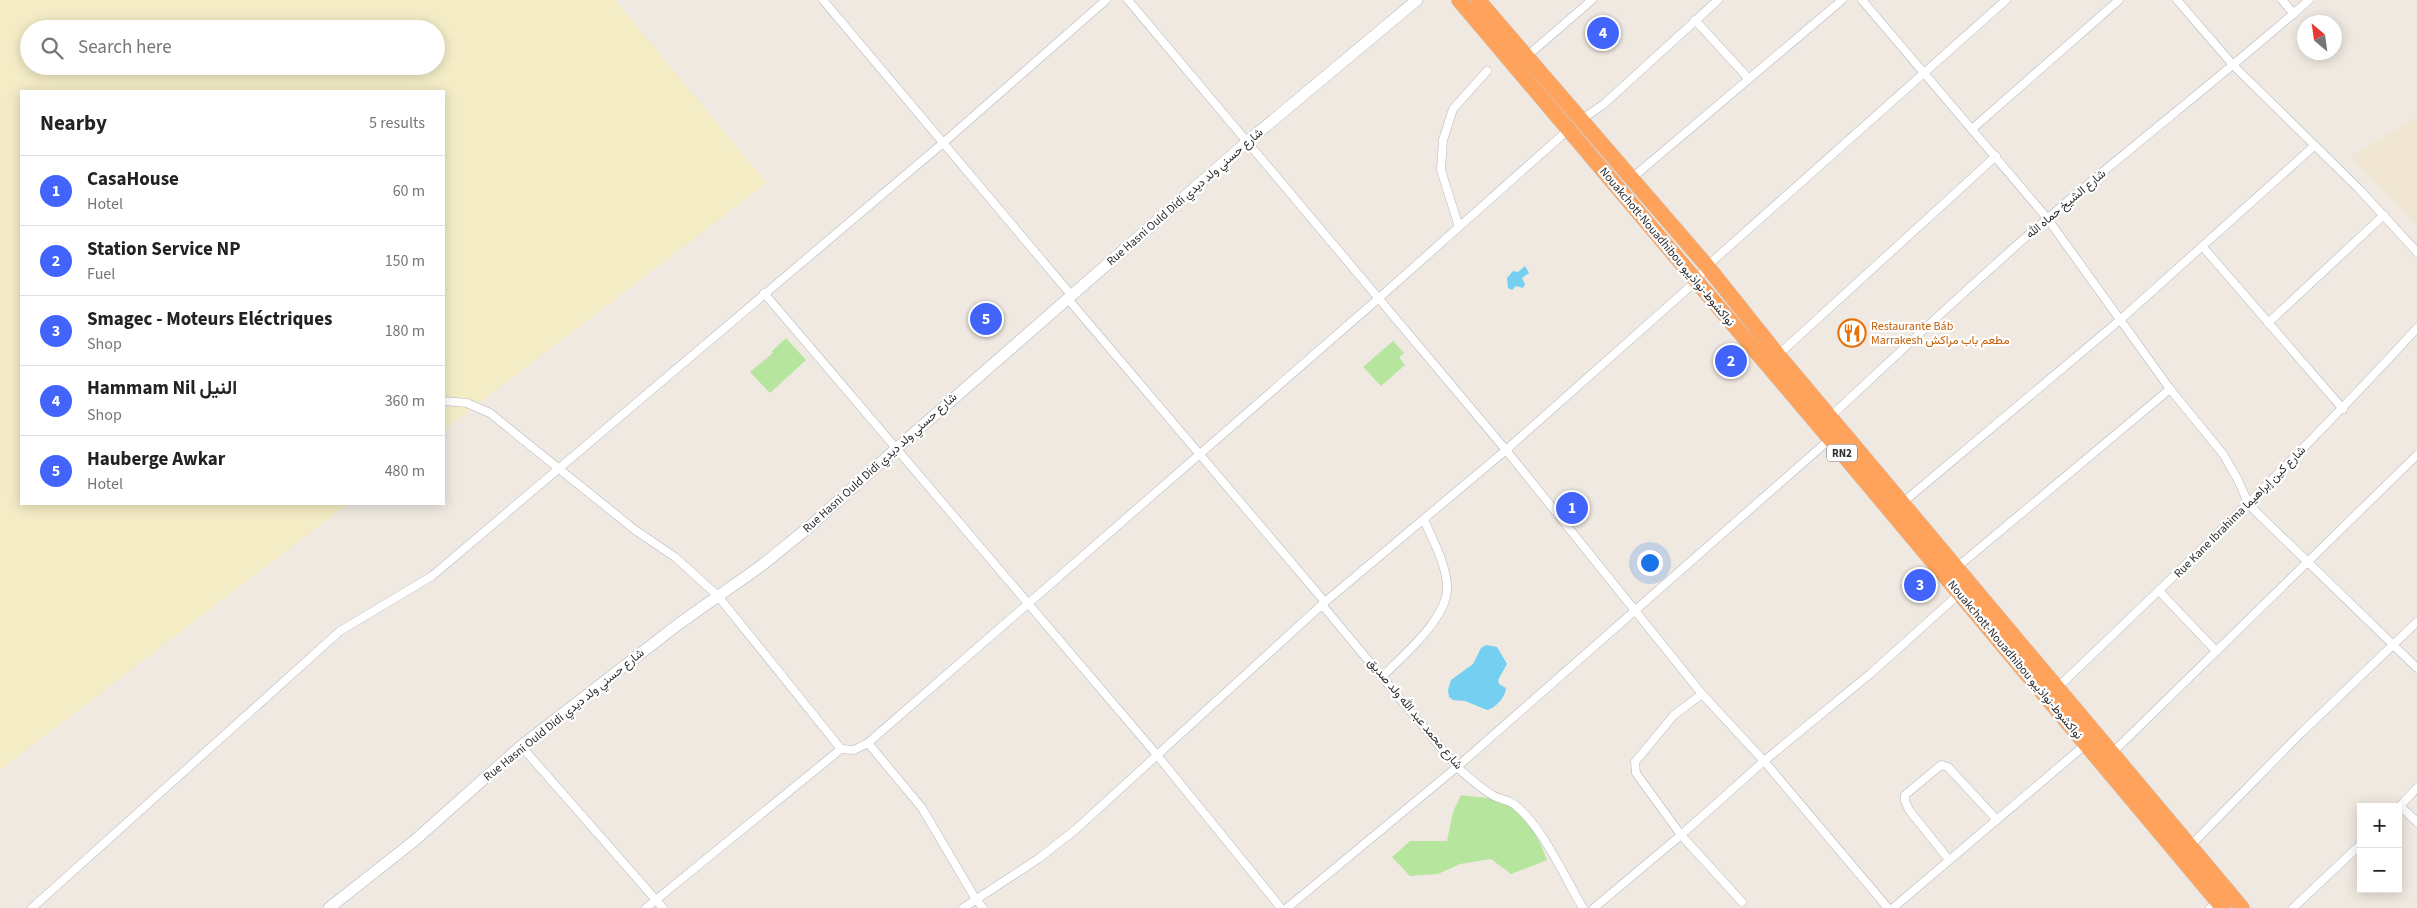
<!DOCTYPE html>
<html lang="en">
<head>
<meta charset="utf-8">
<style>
  :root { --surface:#fff; --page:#f6f6f6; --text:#222; --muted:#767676; --line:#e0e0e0; --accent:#4264fb }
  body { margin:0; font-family:"Source Sans 3",Vazirmatn,sans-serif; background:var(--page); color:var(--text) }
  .controls { position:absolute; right:15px; bottom:15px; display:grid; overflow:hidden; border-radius:0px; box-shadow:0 2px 12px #0003 }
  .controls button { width:45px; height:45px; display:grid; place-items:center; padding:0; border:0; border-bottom:1px solid var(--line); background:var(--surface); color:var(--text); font:25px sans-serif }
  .compass { position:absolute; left:2297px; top:15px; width:45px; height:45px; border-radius:50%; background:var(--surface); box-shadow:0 2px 12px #0003; rotate:331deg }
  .you { position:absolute; left:1649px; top:562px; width:18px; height:18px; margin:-12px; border:4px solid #fff; border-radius:50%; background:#1a73e8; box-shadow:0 0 0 8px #1a73e833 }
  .badge { display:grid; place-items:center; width:32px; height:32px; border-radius:50%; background:var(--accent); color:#fff; font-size:16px; font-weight:700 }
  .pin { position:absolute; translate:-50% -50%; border:2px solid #fff; box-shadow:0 1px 5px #0006 }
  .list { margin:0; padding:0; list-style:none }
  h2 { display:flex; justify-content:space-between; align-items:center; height:65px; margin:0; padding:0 20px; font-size:21px }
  h2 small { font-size:16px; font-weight:400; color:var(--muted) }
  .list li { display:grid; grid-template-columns:32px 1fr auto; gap:15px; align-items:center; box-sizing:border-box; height:70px; padding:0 20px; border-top:1px solid var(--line) }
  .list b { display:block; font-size:19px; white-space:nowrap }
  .list p { margin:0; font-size:16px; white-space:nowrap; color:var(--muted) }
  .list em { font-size:16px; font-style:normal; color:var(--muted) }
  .icon { flex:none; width:28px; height:28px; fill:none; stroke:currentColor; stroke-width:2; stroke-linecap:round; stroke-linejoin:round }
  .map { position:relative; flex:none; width:2417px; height:908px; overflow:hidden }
  .search { position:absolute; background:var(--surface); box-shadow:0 2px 12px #0003; left:20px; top:20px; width:425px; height:55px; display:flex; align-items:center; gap:12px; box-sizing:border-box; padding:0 18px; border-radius:28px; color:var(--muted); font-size:19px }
  .panel { position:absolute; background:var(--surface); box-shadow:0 2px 12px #0003; left:20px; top:90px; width:425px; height:415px; border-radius:0px }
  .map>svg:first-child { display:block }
  .education { fill:#f0e6d1 }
  .green { fill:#b6e59e }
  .sand { fill:#f3ecc5; fill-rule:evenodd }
  .water { fill:#75cff0 }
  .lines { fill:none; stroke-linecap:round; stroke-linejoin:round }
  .street-casing { stroke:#b4b7c1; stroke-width:9 }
  .secondary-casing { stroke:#b4b7c1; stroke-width:12 }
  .highway-casing { stroke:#c9c9c9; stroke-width:16 }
  .street { stroke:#fff; stroke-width:8 }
  .secondary { stroke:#fff; stroke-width:11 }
  .highway { stroke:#ffa35c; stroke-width:15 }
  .labels { text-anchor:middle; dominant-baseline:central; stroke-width:4.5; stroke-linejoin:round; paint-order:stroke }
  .shield { fill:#fff; stroke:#6d6d6d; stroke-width:1 }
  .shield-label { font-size:11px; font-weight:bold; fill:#2e2e2e }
  .street-label { font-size:12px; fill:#2e2e2e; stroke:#fff }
  .food-label { font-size:12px; fill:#c56008; stroke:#fff; text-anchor:start }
</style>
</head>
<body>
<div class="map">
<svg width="2417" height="908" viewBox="0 0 2417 908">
  <rect width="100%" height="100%" fill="#efe9e1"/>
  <path class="education" d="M2417 117V226L2351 157Z"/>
  <g class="green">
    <path d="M786 338 806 360 770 393 750 372 773 353 772 351Z"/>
    <path d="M1393 341 1404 353 1399 357 1405 365 1381 386 1363 367Z"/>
    <path d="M1461 795C1473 797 1489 797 1500 801 1525 811 1538 836 1547 860L1511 874 1491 859 1460 864 1438 874 1410 876 1392 857 1410 841H1447L1453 812Z"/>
  </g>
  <path class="sand" d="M0 0H615L767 183 444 430V91H21V504H348L0 770ZM29 29H436V66H29Z"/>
  <g class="water">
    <path d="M1525 266 1529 273 1522 278 1525 284 1523 288 1516 286 1512 290 1508 288 1507 278 1513 271 1518 272Z"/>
    <path d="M1486 645 1497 647 1507 664 1498 680 1499 684 1506 688C1506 696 1495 709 1487 710L1465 701 1453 700 1449 697 1448 690 1451 680 1473 664 1481 648Z"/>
  </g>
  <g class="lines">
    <g class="street-casing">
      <g id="street">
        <path d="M823 0 1072 296"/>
        <path d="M1128 0 1506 450 1702 694 1764 761 1888 908"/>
        <path d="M1862 0 2047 218 2170 389 2223 454 2238 480 2249 505 2417 668"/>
        <path d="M2177 0 2234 66 2359 189 2417 252"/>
        <path d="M2282 0 2294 14"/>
        <path d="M1695 20 1749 79"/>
        <path d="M1527 56 1592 0"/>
        <path d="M1581 120 1604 104 1718 0"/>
        <path d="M1972 129 2119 0"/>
        <path d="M1632 178 1842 0"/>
        <path d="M1459 227 1441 170 1443 140 1453 109 1487 71"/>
        <path d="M2203 247 2343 409"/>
        <path d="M764 293 1157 755 1281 908"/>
        <path d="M1068 299 1325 602"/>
        <path d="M2268 323 2384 215"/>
        <path d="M1778 355 1996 156"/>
        <path d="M444 401 467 403 490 413 635 530 675 557 718 596 841 749"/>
        <path d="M1830 417C1902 350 1973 282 2048 218 2134 144 2224 75 2309 0"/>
        <path d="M1901 504 2120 320 2314 146"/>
        <path d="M1956 568 2170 389"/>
        <path d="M2159 591 2216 651"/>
        <path d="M1323 606 1457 767C1468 777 1480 788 1494 796 1500 799 1509 800 1515 805 1542 826 1565 878 1583 908"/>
        <path d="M1383 676C1404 654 1450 617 1447 584 1445 562 1433 540 1424 520"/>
        <path d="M2057 688C2180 571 2302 454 2417 328"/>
        <path d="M1702 694 1674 715 1635 762 1636 773 1681 835 1742 902"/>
        <path d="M868 743 922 808 975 898 983 908"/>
        <path d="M521 746 663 908"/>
        <path d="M2111 754 2417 455"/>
        <path d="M2400 806 2417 822"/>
        <path d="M2398 808 2417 788"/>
        <path d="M2189 847 2300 734 2417 622"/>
        <path d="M1949 860 1909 810 1905 801V795L1941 765 1948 767 1997 820"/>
        <path d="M32 908 340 631 432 576 943 143 1106 0"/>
        <path d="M646 908 841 749 854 750 868 743 1379 298 1568 130"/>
        <path d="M963 908 1038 859 1075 830 1325 602 1506 450 1675 300 1696 281 1707 266 2006 0"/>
        <path d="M1287 908 1457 767 1830 439"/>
        <path d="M1594 908 1681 835 1764 761 1870 674 1959 594"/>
        <path d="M1893 908 2085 745"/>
        <path d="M2210 908 2217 902"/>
        <path d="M2293 908 2361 844"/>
      </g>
    </g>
    <g class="secondary-casing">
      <path id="secondary" d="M329 908 414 841 521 746 680 623 761 566 809 527 897 448 1247 142 1417 0"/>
    </g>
    <g class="highway-casing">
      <g id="highway">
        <path d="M1459 0 1830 439 2223 908"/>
        <path d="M1478 0 1707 266 1778 355 2242 908"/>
      </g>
    </g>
    <use href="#street" class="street"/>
    <use href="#secondary" class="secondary"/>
    <use href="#highway" class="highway"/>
  </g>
  <defs>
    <g id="restaurant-ring" transform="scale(1.4375)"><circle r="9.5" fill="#fff" stroke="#e8710a" stroke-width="1.5"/><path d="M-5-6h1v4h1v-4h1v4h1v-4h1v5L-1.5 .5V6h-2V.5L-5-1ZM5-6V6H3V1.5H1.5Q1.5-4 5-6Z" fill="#e8710a"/></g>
  </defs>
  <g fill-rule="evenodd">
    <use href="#restaurant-ring" x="1852" y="333"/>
  </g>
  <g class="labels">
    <rect class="shield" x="1827" y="444.5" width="30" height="17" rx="4"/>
    <g class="shield-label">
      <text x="1842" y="453">RN2</text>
    </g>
    <g class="street-label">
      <text transform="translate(1185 197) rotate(-41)">Rue Hasni Ould Didi شارع حسني ولد ديدي</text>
      <text transform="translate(2066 204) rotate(-40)">شارع الشيخ حماه الله</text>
      <text transform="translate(1667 247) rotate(50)">Nouakchott-Nouadhibou نواكشوط-نواذيبو</text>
      <text transform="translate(880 463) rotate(-42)">Rue Hasni Ould Didi شارع حسني ولد ديدي</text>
      <text transform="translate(2240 512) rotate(-45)">Rue Kane Ibrahima شارع كين إبراهيما</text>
      <text transform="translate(2015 660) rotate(50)">Nouakchott-Nouadhibou نواكشوط-نواذيبو</text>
      <text transform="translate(1415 714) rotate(50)">شارع محمد عبد الله ولد صديق</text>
      <text transform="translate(564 715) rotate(-39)">Rue Hasni Ould Didi شارع حسني ولد ديدي</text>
    </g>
    <g class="food-label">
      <text x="1871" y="326">Restaurante Báb<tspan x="1871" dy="14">Marrakesh مطعم باب مراكش</tspan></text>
    </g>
  </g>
</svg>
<div class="controls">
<button>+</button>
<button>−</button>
</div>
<svg class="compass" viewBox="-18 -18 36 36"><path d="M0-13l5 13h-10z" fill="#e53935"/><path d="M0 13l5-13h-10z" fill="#767676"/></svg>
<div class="you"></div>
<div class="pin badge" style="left:1572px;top:508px">1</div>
<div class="pin badge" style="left:1731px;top:361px">2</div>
<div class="pin badge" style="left:1920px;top:585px">3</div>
<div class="pin badge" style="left:1603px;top:33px">4</div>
<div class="pin badge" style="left:986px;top:319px">5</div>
<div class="search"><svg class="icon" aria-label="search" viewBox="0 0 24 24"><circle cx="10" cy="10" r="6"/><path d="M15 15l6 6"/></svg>Search here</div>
<section class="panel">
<h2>Nearby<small>5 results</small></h2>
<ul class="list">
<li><span class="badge">1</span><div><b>CasaHouse</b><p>Hotel</p></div><em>60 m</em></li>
<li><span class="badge">2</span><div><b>Station Service NP</b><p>Fuel</p></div><em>150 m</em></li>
<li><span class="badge">3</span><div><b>Smagec - Moteurs Eléctriques</b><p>Shop</p></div><em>180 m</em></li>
<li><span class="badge">4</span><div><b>Hammam Nil النيل</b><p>Shop</p></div><em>360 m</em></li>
<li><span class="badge">5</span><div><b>Hauberge Awkar</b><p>Hotel</p></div><em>480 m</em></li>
</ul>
</section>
</div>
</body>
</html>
